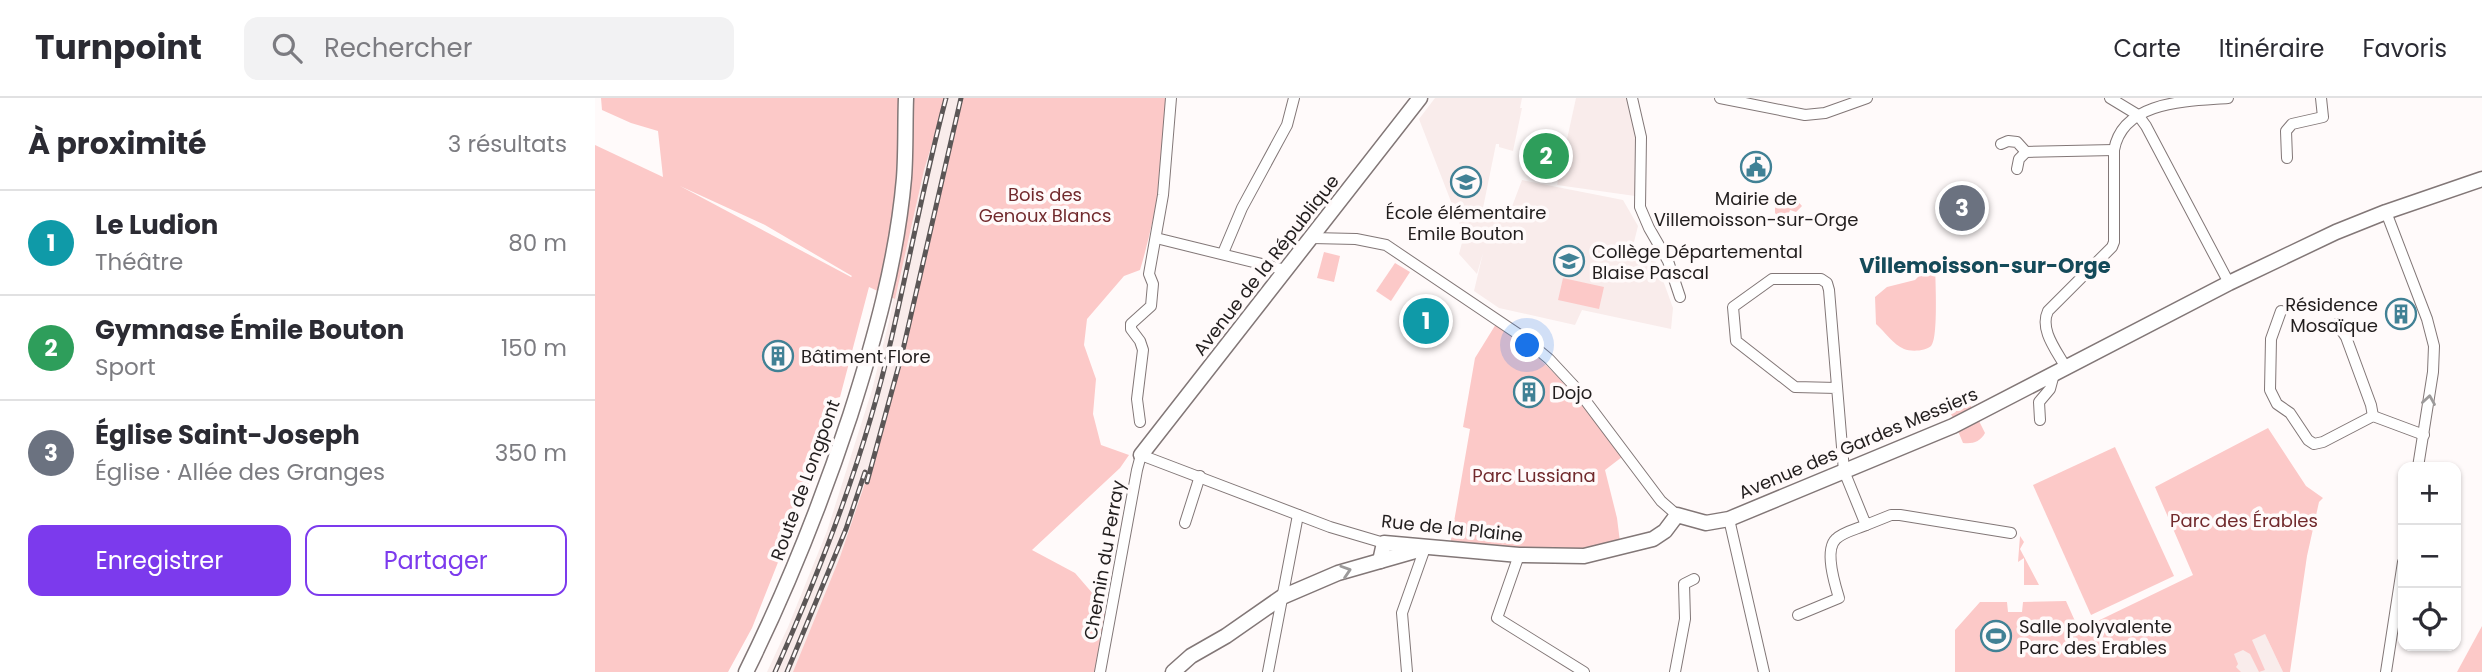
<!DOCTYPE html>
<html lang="fr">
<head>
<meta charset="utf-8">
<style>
  :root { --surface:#fff; --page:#f2f2f3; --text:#2b2b33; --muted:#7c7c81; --line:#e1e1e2; --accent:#7c3aed }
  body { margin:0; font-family:Poppins,sans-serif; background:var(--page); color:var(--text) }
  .controls { position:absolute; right:21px; bottom:21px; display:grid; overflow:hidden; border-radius:14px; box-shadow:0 2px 5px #0004 }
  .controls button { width:63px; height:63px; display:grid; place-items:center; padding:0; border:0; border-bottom:2px solid var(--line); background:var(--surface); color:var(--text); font:35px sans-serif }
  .you { position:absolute; left:933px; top:248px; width:24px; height:24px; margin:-18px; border:5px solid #fff; border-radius:50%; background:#1a73e8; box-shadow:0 0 0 10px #1a73e833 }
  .badge { display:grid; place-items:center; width:46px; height:46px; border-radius:50%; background:var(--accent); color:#fff; font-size:23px; font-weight:700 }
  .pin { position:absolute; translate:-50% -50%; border:4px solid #fff; box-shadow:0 2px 7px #0006 }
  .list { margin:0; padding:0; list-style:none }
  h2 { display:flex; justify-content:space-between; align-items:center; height:91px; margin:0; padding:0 28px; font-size:30px }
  h2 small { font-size:23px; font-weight:400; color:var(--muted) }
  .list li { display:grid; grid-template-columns:46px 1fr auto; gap:21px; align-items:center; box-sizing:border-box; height:105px; padding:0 28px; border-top:2px solid var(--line) }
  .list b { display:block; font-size:26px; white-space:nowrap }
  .list p { margin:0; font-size:23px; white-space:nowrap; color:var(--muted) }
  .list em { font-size:23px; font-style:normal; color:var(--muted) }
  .actions { display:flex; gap:14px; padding:21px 28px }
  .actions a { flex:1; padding:16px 0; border:2px solid var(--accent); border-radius:14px; text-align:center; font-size:24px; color:var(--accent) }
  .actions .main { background:var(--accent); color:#fff }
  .icon { flex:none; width:38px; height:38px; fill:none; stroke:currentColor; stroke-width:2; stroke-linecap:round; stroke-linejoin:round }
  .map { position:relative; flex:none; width:1887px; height:574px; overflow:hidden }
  header { display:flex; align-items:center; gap:42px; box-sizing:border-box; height:98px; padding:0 35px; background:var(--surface); border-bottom:2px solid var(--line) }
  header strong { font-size:33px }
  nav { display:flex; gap:38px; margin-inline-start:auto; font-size:24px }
  .search { width:490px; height:63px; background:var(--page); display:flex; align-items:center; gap:18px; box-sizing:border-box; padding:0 24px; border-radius:14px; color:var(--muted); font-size:26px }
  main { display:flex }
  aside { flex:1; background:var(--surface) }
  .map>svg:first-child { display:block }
  .built { fill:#f9eceb }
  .green { fill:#fcc9c8; fill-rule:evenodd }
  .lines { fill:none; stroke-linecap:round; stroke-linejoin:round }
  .street-casing { stroke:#827777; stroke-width:12 }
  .secondary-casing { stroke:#827777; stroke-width:17 }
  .street { stroke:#fff; stroke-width:10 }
  .secondary { stroke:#fff; stroke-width:14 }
  .rail-casing { stroke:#5b5656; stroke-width:5 }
  .rail { stroke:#fffafa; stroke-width:2.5; stroke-dasharray:8; stroke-linecap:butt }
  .oneway { stroke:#9c9a9a }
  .labels { text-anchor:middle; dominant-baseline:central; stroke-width:7; stroke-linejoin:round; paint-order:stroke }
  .park-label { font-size:18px; fill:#712a2d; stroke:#fffafa }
  .poi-label { font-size:18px; fill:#221e1e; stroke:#fffafa; text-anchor:start }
  .street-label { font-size:18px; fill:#221e1e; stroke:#fffafa }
  .quarter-label { font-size:21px; font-weight:bold; fill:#144a59; stroke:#fffafa }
</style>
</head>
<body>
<header>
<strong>Turnpoint</strong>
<div class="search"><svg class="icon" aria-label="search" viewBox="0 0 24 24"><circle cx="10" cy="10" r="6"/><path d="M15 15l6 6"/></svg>Rechercher</div>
<nav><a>Carte</a><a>Itinéraire</a><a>Favoris</a></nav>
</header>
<main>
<aside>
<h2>À proximité<small>3 résultats</small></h2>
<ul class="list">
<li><span class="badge" style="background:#0f9aa8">1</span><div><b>Le Ludion</b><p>Théâtre</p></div><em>80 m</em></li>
<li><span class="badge" style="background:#2e9e5b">2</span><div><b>Gymnase Émile Bouton</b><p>Sport</p></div><em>150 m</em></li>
<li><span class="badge" style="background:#6b7280">3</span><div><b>Église Saint-Joseph</b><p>Église · Allée des Granges</p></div><em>350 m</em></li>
</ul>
<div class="actions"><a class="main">Enregistrer</a><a>Partager</a></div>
</aside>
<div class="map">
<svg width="1887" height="574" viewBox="0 0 1887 574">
  <rect width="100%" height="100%" fill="#fffafa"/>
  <g class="built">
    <path d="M345 0H387L316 266 213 574H172L193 529 232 433 277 292 294 223 316 113Z"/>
    <path d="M840 0H927L925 10H927L918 53 904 49V46H901L887 115 913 119 927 82 1028 102 1043 128 1038 148 1056 153 1065 174 1078 210 1076 231 987 212 980 227 904 210 879 193 888 155 882 176 864 156 869 137 824 21Z"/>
    <path d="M981 0H1034L1041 25 1043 63 1040 98 962 87Z"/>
    <path d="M1670 536 1688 574H1628L1624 546Z"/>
  </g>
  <g class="green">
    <path d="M6 0H351L329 72 300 201 274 189 245 299 229 303 237 328 157 530 133 574H0V47L68 79 63 33 36 25 7 12ZM85 88 170 127 257 178 256 179Z"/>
    <path d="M366 0H575C570 60 562 115 545 172L529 178 492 221 489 247 501 281 498 316 506 347 534 357 525 370 437 452 480 475 512 512 501 574H198L245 459 289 329Z"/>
    <path d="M1188 97H1197L1207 108 1201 114 1195 112 1194 115 1196 119 1190 125 1180 115V105Z"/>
    <path d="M729 154 745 158 739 184 722 180Z"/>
    <path d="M1340 162C1340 176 1344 241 1336 248 1331 253 1316 254 1309 251 1299 247 1289 233 1281 226L1280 199 1292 189 1320 182Z"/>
    <path d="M800 165 815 174 796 203 781 193Z"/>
    <path d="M968 180 1009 189 1004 211 963 202Z"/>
    <path d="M901 226C956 263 988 307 1027 359L1010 372 1022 420 1025 444 975 454 855 447 875 331 868 329 880 260Z"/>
    <path d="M1363 305 1373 306 1378 310 1358 320 1356 316 1359 306Z"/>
    <path d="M1384 323 1390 335C1385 344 1378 346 1368 345L1363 333Z"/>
    <path d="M1673 330 1711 388 1728 400 1724 404 1712 458 1695 574H1688L1670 536 1657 542 1670 572 1664 574 1655 556 1648 552 1639 556 1643 566 1641 569 1646 574H1360V532L1385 504H1412L1413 514H1427L1428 504 1471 503 1484 532 1598 477 1560 389Z"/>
    <path d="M1520 349 1579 478 1496 517 1438 387Z"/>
    <path d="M1425 438 1429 444 1425 451 1444 487H1429V460L1423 464Z"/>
    <path d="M1887 528V574H1862Z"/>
  </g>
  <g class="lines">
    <g class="street-casing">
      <g id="street">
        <path d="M1037 0 1046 39 1045 109 1054 130 1073 163 1085 199"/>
        <path d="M1125 0 1210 17 1230 15 1272 0"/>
        <path d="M1515 0 1543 17 1551 28 1634 185"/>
        <path d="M1406 46 1413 43 1422 44 1431 54"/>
        <path d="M1692 60 1691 33 1697 26 1728 19 1726 0"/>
        <path d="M1422 71 1424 61 1431 54 1519 52"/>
        <path d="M1791 114 1832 221 1839 248 1838 274 1823 369"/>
        <path d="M561 140 691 172"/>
        <path d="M717 140 761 141 791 147 929 240 954 261 981 290 1066 403 1082 417"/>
        <path d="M628 155 647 110 692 27 699 0"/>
        <path d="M1686 213 1676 241 1675 292 1682 306 1695 315 1713 342 1719 346 1728 344 1778 318 1829 337"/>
        <path d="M1742 226 1751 239 1776 307 1778 318"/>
        <path d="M1471 270C1462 253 1444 232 1453 213L1517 149 1519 144V52C1528 2 1594 3 1633 0"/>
        <path d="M1242 290 1200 289 1141 243 1138 209 1177 181H1226L1232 185 1234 192 1249 373 1271 427 1296 417H1305L1416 435"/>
        <path d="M1445 322 1444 304 1455 291 1459 276"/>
        <path d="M545 324 542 301 548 252 545 243 536 231V226L556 208 558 186 554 176 568 97 576 0"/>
        <path d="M1134 421 1169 574"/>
        <path d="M590 425 605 378"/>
        <path d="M924 457 902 520 989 574"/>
        <path d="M1203 517 1244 500C1240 487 1229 452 1241 441 1248 434 1262 431 1271 427"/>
        <path d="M505 574 542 372 546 357 735 429 789 445"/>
        <path d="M673 574 703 417"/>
        <path d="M812 574 807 515 830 450"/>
        <path d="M1080 574 1090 521 1089 486 1099 481"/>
        <path d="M1791 574 1808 464"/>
      </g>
    </g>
    <g class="secondary-casing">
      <g id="secondary">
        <path d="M546 357 825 0"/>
        <path d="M785 463 789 445 924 457 989 458 1058 441 1070 433 1082 417 1111 425 1134 421 1358 328 1634 185 1741 134 1791 114 1887 81"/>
        <path d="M151 574C192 491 226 406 255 318 280 240 302 161 309 80 311 53 310 26 311 0"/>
        <path d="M578 574 596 558 631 538 687 499 743 475 820 453 821 450"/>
      </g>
    </g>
    <use href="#street" class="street"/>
    <use href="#secondary" class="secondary"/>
    <g class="rail-casing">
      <g id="rail">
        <path d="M272 384 307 256 366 0"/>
        <path d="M180 574C228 466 271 354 297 238 315 159 330 79 351 0"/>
        <path d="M192 574 251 431 270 374"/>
      </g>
    </g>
    <use href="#rail" class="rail"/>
  </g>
  <defs><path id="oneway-chevron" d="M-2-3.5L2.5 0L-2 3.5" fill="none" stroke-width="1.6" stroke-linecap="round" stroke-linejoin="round" transform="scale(1.75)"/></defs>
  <g class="oneway">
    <use href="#oneway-chevron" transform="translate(1834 302) rotate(-81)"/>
    <use href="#oneway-chevron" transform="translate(751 473) rotate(-18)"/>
  </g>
  <defs>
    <g id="civic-ring" transform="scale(1.575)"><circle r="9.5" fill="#fffafa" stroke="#418195" stroke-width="1.5"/><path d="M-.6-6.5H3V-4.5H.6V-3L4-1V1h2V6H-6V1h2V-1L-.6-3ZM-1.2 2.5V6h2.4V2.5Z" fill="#418195"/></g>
    <g id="school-ring" transform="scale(1.575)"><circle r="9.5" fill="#fffafa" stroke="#418195" stroke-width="1.5"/><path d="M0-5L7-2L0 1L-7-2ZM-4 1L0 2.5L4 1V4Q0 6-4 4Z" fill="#418195"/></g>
    <g id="building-ring" transform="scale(1.575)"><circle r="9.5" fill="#fffafa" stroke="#418195" stroke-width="1.5"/><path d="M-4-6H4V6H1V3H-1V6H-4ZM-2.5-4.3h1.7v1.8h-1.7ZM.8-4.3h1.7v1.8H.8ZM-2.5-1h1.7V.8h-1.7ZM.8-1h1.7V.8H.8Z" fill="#418195"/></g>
    <g id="stadium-ring" transform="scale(1.575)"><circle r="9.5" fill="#fffafa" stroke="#418195" stroke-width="1.5"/><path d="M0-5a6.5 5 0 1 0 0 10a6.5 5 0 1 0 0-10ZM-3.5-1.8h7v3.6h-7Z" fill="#418195"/></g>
  </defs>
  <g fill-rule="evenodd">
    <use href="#civic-ring" x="1161" y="69"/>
    <use href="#school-ring" x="871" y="84"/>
    <use href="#school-ring" x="974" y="163"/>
    <use href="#building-ring" x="1806" y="216"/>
    <use href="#building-ring" x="183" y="258"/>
    <use href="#building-ring" x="934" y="294"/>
    <use href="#stadium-ring" x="1401" y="538"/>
  </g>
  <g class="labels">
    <g class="park-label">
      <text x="450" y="96">Bois des<tspan x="450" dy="21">Genoux Blancs</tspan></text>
      <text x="939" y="377">Parc Lussiana</text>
      <text x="1649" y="422">Parc des Érables</text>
    </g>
    <g class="poi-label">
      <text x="1161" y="100" text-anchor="middle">Mairie de<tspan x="1161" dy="21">Villemoisson-sur-Orge</tspan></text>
      <text x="871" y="114" text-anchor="middle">École élémentaire<tspan x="871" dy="21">Emile Bouton</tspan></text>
      <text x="997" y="153">Collège Départemental<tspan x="997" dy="21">Blaise Pascal</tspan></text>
      <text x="1783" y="206" text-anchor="end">Résidence<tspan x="1783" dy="21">Mosaïque</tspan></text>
      <text x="206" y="258">Bâtiment Flore</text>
      <text x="957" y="294">Dojo</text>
      <text x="1424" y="528">Salle polyvalente<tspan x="1424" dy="21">Parc des Erables</tspan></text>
    </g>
    <g class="street-label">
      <text transform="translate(671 167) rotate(-52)">Avenue de la République</text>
      <text transform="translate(1263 345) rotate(-23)">Avenue des Gardes Messiers</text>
      <text transform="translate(210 382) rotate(-70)">Route de Longpont</text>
      <text transform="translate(857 430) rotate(6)">Rue de la Plaine</text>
      <text transform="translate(509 462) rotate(-80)">Chemin du Perray</text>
    </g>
    <g class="quarter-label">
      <text x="1390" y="167">Villemoisson-sur-Orge</text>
    </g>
  </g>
</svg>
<div class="controls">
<button>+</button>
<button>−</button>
<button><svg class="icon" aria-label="locate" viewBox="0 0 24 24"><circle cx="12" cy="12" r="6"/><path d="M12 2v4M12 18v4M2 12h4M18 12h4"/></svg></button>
</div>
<div class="you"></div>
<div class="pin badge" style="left:831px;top:223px;background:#0f9aa8">1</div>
<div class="pin badge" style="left:951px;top:58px;background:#2e9e5b">2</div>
<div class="pin badge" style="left:1367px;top:110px;background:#6b7280">3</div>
</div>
</main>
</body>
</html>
